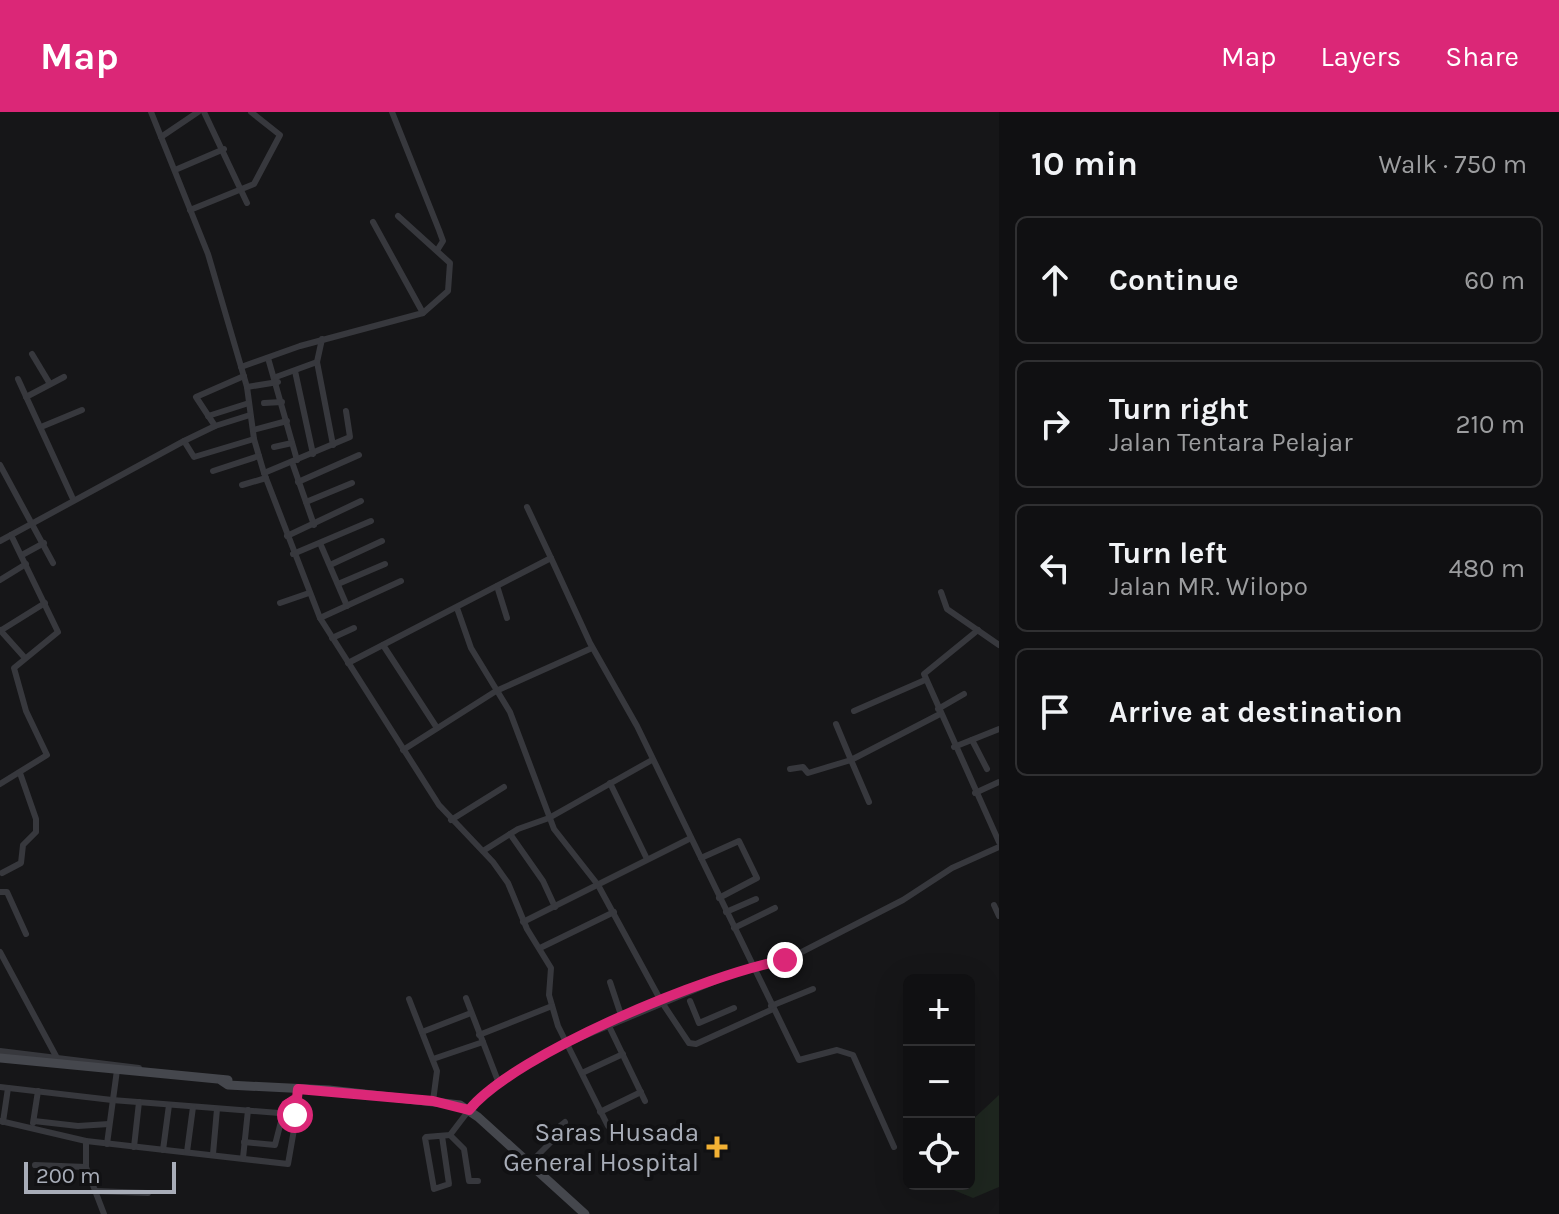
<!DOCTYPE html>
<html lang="en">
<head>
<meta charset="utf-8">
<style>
  :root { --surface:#101012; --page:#19191b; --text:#f1f3f6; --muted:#9c9d9f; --line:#303032; --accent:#db2777 }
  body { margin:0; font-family:Karla,sans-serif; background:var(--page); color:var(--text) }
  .controls { position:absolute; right:24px; bottom:24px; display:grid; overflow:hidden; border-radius:12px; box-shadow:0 8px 32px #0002 }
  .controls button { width:72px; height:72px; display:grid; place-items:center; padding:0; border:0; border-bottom:2px solid var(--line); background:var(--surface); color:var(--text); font:40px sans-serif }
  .scale { position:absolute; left:24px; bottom:20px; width:152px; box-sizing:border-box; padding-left:8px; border:4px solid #a8adb8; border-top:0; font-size:22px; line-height:28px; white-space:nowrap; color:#a8adb8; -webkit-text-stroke:6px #111113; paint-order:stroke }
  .stop { position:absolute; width:24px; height:24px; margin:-18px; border:6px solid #db2777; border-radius:50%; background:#fff }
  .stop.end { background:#db2777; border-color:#fff; box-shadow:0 2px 8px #0008 }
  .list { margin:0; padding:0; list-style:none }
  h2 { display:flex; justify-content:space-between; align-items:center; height:104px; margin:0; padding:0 32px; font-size:34px }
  h2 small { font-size:26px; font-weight:400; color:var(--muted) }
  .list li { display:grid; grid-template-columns:52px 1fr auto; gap:24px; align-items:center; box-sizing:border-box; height:128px; margin:0 16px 16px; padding:0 16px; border:2px solid var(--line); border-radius:12px }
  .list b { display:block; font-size:30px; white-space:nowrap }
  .list p { margin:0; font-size:26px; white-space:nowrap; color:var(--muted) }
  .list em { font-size:26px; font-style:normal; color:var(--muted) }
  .icon { flex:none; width:44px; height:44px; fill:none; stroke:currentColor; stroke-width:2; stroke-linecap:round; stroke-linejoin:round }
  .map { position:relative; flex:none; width:999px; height:1102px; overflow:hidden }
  header { display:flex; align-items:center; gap:48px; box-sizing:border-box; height:112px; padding:0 40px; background:var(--accent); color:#fff }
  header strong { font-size:38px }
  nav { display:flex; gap:44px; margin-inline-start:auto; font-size:28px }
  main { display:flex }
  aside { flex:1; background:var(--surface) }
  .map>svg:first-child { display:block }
  .green { fill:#1e261f }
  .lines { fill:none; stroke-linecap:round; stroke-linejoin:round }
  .minor { stroke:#37383d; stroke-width:6 }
  .secondary { stroke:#45474d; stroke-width:9 }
  .route { stroke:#db2777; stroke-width:10 }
  .poi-dot { fill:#f2b134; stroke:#111113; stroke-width:3 }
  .labels { text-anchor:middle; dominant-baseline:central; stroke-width:8; stroke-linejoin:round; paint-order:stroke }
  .poi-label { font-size:26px; fill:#a8adb8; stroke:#111113; text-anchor:end }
</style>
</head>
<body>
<header>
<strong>Map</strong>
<nav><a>Map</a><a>Layers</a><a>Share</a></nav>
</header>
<main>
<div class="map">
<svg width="999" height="1102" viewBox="0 0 999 1102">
  <rect width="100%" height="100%" fill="#161618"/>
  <path class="green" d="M999 983V1075L973 1086 939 1072H969V1011Z"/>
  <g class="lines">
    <g class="minor">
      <path d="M151 0 208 142 247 275 254 327 264 361 320 506 439 693 493 750 508 771 527 817 551 856 549 883 558 914 608 1014"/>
      <path d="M204 0 247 91"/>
      <path d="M392 0 439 118 443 129 438 137"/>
      <path d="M161 25 198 0"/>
      <path d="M175 58 224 37"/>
      <path d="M190 98 254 72 280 23 251 0"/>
      <path d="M398 104 450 151 448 179 423 201"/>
      <path d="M322 227 317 250 333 333"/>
      <path d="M32 242 50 272"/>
      <path d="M268 246 297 348"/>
      <path d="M241 255 300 234 423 201 373 110"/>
      <path d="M295 259 313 342"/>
      <path d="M276 265 317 250"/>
      <path d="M18 267 73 387"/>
      <path d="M247 275 278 270"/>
      <path d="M26 285 64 265"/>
      <path d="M264 291 282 290"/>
      <path d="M208 304 249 291"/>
      <path d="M215 314 196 285 244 264"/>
      <path d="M41 315 82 298"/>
      <path d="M253 318 287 309"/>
      <path d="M184 329 194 345 254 327"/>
      <path d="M274 335 292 331"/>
      <path d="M292 350 314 413"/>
      <path d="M0 353 53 451"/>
      <path d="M213 359 259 344"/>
      <path d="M264 361 350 325 346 299"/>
      <path d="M298 370 359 343"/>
      <path d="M242 373 266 366"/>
      <path d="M306 390 352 371"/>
      <path d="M527 395 551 446"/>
      <path d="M287 424 361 389"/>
      <path d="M0 429 184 329 215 314 250 303"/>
      <path d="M320 431 347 494"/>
      <path d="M293 442 371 409"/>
      <path d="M22 443 44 431"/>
      <path d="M330 453 382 429"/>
      <path d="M0 468 26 452"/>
      <path d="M338 472 385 452"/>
      <path d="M497 474 507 506"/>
      <path d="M941 480 947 497 999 533"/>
      <path d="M280 491 309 481"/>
      <path d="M457 496 471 536 510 600 554 717 598 773 661 889 689 931 696 932 773 897"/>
      <path d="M320 506 401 469"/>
      <path d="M0 518 25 546"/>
      <path d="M978 518 924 562 999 730"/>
      <path d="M0 519 45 491"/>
      <path d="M332 526 354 516"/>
      <path d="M383 533 437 616"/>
      <path d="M348 551 551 446 590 531 637 614 799 948 837 938 853 943 894 1035"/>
      <path d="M938 597 964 582"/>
      <path d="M854 599 925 568"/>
      <path d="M836 612 851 648 940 602"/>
      <path d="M972 628 987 657"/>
      <path d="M954 635 999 617"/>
      <path d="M403 638 496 579 592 536"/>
      <path d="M790 657 803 655 808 661 851 648 869 690"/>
      <path d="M610 671 647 747"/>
      <path d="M0 672 47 643 26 599 14 556 58 520 11 423"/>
      <path d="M975 681 999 670"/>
      <path d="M451 708 504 675"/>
      <path d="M510 722 543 769 555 795"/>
      <path d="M483 739 518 717 549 706 652 648"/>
      <path d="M701 746 739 729 757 766 719 786"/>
      <path d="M2 761 21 751 23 733 36 720V707L20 661"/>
      <path d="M0 780H7L26 822"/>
      <path d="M994 793 999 804"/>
      <path d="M726 800 756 787"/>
      <path d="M523 810 691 726"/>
      <path d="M734 816 775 796"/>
      <path d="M540 836 614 800"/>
      <path d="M0 840 57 946"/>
      <path d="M610 870 622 906"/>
      <path d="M466 886 498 969"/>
      <path d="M409 887 437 959 433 989"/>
      <path d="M690 889 699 911 734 896"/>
      <path d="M771 894 813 877"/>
      <path d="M608 912 645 989"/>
      <path d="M422 920 471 901"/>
      <path d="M479 923 552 894"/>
      <path d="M0 939 139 956"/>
      <path d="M433 947 483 930"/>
      <path d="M582 961 623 942"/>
      <path d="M0 975 112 988 292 1002 296 1006 288 1052 86 1029 0 1009"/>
      <path d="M469 998 498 969 565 932 752 854 792 845 903 788 952 756 999 735"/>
      <path d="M600 1000 641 980"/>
      <path d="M34 1009 78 1014 109 1012"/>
      <path d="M3 1010 8 976"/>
      <path d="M33 1011 38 979"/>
      <path d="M450 1023 464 1037 469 1069H478"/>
      <path d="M442 1024 449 1072 434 1077 425 1026 426 1025 450 1023 466 1002"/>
      <path d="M86 1029V1055L104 1102"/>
      <path d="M244 1030 275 1033 285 994 296 987 298 977"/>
      <path d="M107 1032 117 958"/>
      <path d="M134 1035 139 990"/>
      <path d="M163 1038 169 993"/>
      <path d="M187 1040 193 995"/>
      <path d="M213 1042 217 997"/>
      <path d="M243 1046 248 998"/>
      <path d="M529 1052 551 1030 550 1022 565 1010"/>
      <path d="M35 1053 86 1055"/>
      <path d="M95 1079 148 1081"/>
    </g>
    <g class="secondary">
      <path d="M0 946 228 968"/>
      <path d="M222 969 228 973 329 978 460 993 478 1005 585 1102"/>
    </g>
  </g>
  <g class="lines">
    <path class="route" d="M295 1003 283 1001 286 993 297 986 298 977 433 989 469 998C516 941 710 861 785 848"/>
  </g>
  <path class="poi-dot" d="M713 1023h8v8h8v8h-8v8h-8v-8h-8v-8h8z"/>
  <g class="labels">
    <g class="poi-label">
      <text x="699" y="1020">Saras Husada<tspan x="699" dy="30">General Hospital</tspan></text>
    </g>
  </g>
</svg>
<div class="controls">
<button>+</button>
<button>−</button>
<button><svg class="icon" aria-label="locate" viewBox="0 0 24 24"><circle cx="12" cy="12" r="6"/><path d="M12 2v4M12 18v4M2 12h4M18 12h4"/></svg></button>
</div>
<div class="scale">200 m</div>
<div class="stop" style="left:295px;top:1003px"></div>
<div class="stop end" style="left:785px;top:848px"></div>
</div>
<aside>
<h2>10 min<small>Walk · 750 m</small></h2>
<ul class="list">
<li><svg class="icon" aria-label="ahead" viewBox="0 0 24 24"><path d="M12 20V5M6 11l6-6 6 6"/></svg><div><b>Continue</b></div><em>60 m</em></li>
<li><svg class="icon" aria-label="right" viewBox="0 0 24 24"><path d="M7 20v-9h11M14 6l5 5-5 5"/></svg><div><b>Turn right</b><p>Jalan Tentara Pelajar</p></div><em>210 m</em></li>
<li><svg class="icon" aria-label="left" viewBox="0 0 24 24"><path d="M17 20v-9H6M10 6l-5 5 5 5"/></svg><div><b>Turn left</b><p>Jalan MR. Wilopo</p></div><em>480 m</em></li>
<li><svg class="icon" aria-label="arrive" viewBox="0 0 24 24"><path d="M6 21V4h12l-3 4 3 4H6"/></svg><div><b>Arrive at destination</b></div></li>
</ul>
</aside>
</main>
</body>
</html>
